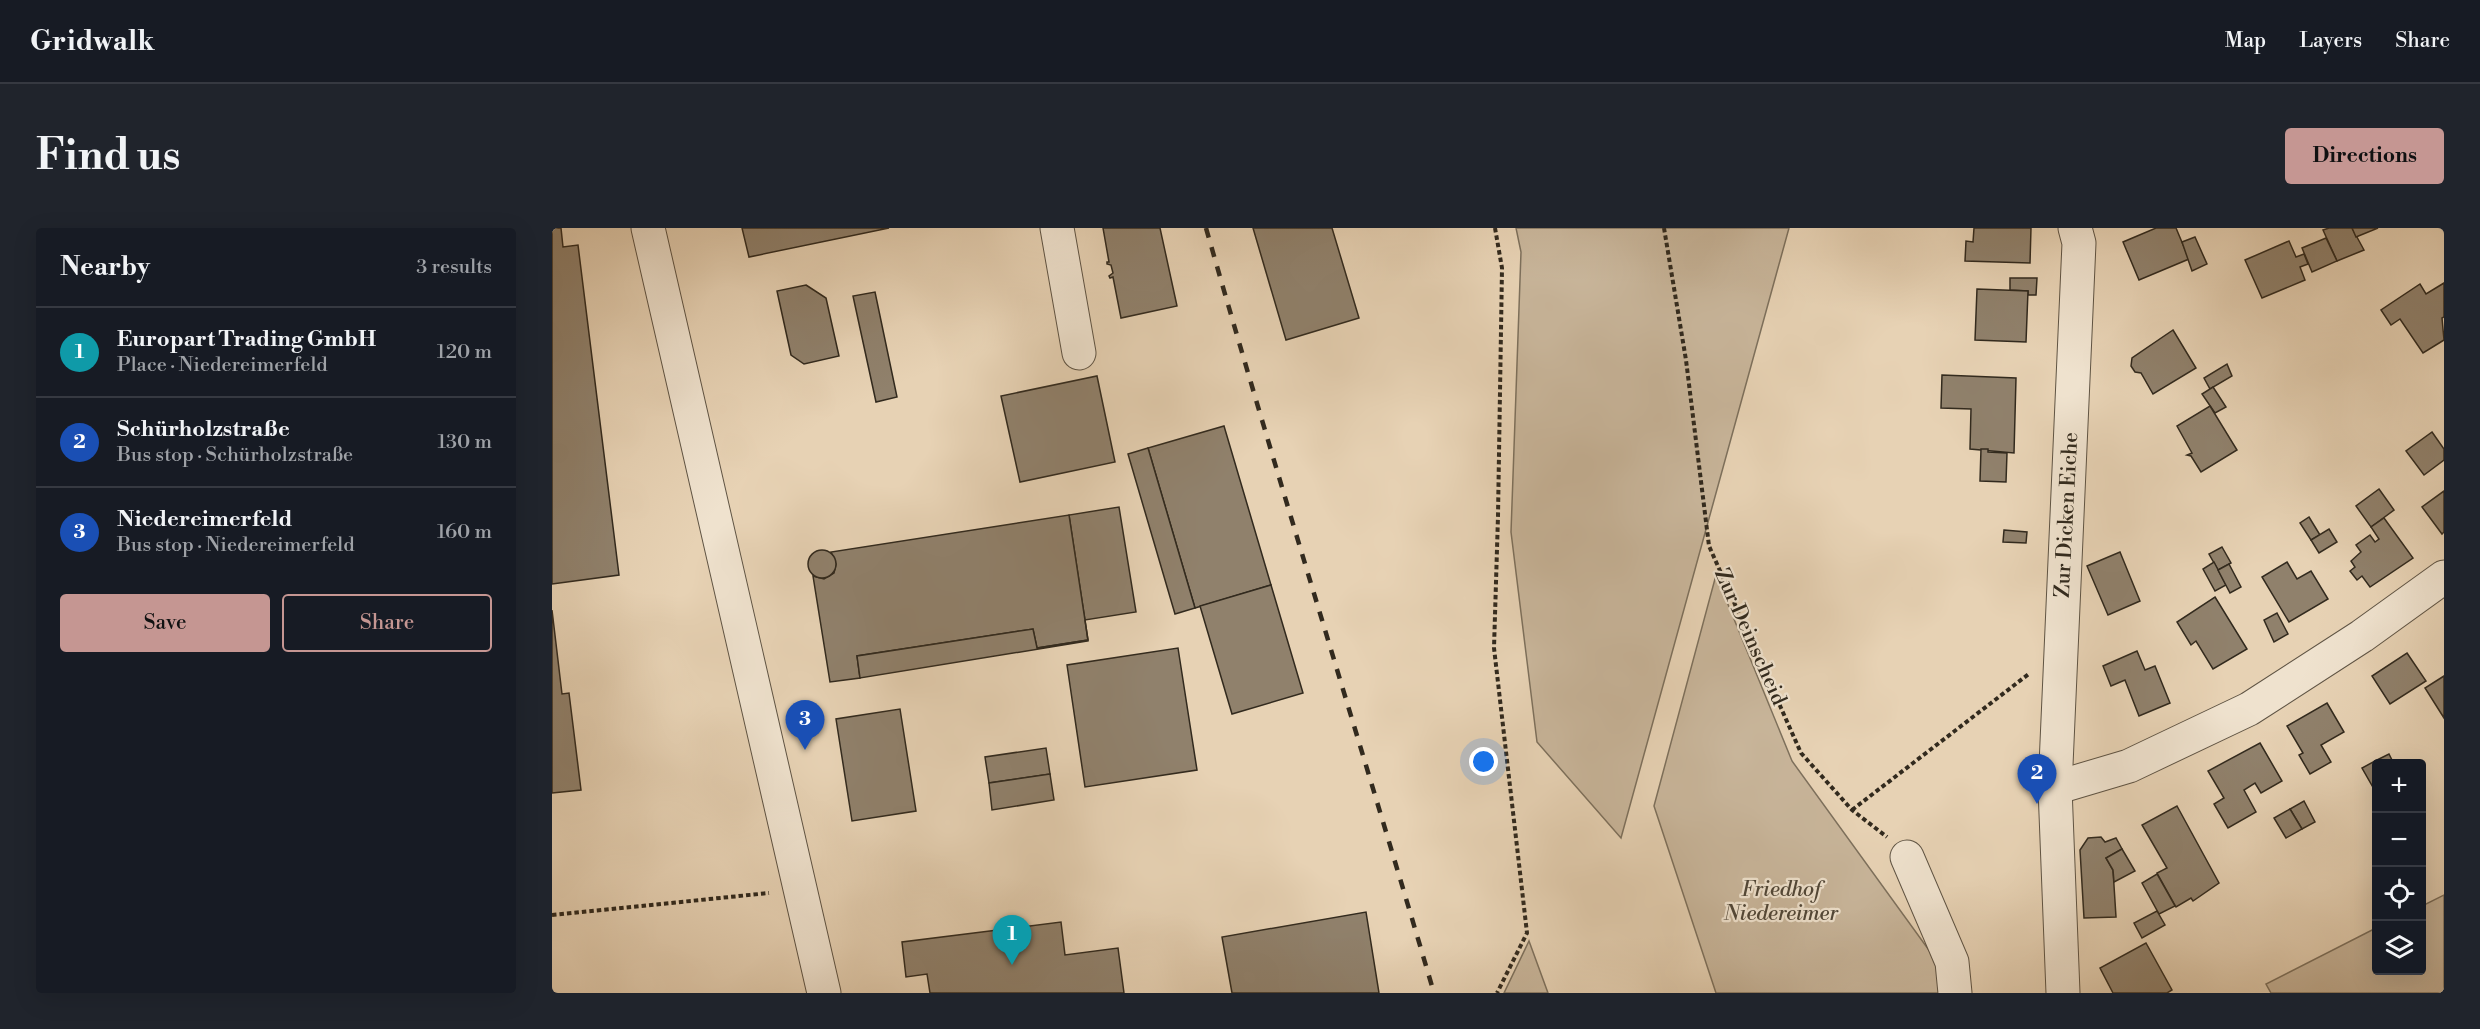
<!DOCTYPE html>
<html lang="en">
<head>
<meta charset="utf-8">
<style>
  :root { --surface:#171b24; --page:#20242c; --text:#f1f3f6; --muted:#9ea1a6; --line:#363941; --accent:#c59692 }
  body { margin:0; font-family:"Libre Bodoni",serif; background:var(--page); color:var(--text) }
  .controls { position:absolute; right:18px; bottom:18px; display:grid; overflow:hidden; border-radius:6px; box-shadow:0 6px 24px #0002 }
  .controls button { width:54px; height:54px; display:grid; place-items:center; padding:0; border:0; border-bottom:2px solid var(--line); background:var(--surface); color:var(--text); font:30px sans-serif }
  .you { position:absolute; left:932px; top:534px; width:21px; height:21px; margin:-15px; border:4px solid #fff; border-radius:50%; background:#1a73e8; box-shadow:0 0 0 9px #1a73e833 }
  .badge { display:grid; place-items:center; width:39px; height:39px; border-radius:50%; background:var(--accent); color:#fff; font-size:20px; font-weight:700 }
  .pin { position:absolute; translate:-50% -50px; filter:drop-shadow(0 2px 3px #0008) }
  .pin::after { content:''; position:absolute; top:32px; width:21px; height:18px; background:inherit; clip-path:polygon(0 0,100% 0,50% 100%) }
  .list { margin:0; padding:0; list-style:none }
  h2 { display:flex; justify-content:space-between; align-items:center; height:78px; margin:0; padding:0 24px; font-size:26px }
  h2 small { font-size:20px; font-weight:400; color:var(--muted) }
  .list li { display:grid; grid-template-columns:39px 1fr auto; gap:18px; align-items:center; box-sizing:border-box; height:90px; padding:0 24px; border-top:2px solid var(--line) }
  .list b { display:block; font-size:22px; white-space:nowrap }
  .list p { margin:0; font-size:20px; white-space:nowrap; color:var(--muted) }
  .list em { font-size:20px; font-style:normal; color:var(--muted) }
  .actions { display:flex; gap:12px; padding:18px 24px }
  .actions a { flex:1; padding:14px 0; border:2px solid var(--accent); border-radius:6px; text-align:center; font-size:21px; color:var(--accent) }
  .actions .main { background:var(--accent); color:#111 }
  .icon { flex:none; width:33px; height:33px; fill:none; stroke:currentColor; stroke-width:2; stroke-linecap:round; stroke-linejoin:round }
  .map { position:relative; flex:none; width:1892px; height:765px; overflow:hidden; border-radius:6px }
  header { display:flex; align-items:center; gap:36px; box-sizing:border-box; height:84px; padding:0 30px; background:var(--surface); border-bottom:2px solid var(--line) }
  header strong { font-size:28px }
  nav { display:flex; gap:33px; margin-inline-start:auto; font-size:21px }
  .intro { display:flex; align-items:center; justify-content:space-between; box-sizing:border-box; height:144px; padding:0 36px }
  h1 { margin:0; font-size:42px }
  .button { padding:15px 27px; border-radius:6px; background:var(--accent); color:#111; font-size:21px; font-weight:700 }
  main { display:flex; gap:36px; padding:0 36px }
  aside { flex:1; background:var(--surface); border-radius:6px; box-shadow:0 6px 24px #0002 }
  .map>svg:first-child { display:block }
  .green { fill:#c8b59a; stroke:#7d705c; stroke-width:1.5 }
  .building { fill:#90816c; stroke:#322a1e; stroke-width:1.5 }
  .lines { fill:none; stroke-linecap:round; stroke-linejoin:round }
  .minor-casing { stroke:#5f5444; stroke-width:35 }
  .path { stroke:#322a1e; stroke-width:4; stroke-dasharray:4.5 3; stroke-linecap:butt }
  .minor { stroke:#efe2ce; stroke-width:33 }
  .rail { stroke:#322a1e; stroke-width:4.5; stroke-dasharray:10 10; stroke-linecap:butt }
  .labels { text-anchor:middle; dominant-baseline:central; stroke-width:4.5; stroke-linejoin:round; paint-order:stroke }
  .street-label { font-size:21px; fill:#322a1e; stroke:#efe2ce }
  .park-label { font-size:21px; font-style:italic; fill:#504637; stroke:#efe2ce }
</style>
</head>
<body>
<header>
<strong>Gridwalk</strong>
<nav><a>Map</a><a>Layers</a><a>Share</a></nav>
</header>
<div class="intro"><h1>Find us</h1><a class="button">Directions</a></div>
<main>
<aside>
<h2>Nearby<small>3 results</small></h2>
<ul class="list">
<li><span class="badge" style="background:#0f9aa8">1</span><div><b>Europart Trading GmbH</b><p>Place · Niedereimerfeld</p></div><em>120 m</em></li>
<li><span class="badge" style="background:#1a4fb4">2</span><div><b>Schürholzstraße</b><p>Bus stop · Schürholzstraße</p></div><em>130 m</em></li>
<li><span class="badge" style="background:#1a4fb4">3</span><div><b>Niedereimerfeld</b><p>Bus stop · Niedereimerfeld</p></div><em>160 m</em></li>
</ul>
<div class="actions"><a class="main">Save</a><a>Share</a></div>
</aside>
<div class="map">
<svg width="1892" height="765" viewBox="0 0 1892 765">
  <rect width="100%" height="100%" fill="#e7d2b4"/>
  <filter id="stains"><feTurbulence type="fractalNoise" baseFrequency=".00333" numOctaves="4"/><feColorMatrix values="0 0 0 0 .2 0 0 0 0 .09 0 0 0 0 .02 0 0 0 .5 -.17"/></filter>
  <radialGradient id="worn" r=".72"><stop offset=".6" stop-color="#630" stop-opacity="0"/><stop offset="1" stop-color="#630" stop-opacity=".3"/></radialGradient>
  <g class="green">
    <path d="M964 0H1237L1069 610 985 514 959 304 969 24Z"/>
    <path d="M1164 347 1240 533 1387 736V765H1164L1102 578Z"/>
    <path d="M1892 667V765H1719L1714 756 1824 700V742H1870V678Z"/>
    <path d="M977 713 996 765H952Z"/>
  </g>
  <g class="building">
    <path d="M0 0H9L11 19 26 17 67 347 0 356Z"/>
    <path d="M190 0H337L197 29Z"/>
    <path d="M551 0H608L625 78 569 90 561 49 558 50 557 48 561 45 559 37 555 36V34H557Z"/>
    <path d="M701 0H780L807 90 734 112Z"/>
    <path d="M1422 0H1479L1478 35 1413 33 1414 13 1421 14Z"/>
    <path d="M1604 0H1624L1637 31 1587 52 1571 14Z"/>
    <path d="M1777 0H1800L1812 22 1785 33 1771 2Z"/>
    <path d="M1800 0H1826L1804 9Z"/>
    <path d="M1643 9 1655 36 1640 43 1630 14Z"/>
    <path d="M1774 10 1785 33 1760 44 1750 20Z"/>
    <path d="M1737 13 1744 29 1752 26 1756 36 1748 39 1753 52 1710 70 1693 32Z"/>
    <path d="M1458 50H1485L1484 67H1476V63L1458 62Z"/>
    <path d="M1892 55V89L1890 90 1892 112 1871 125 1848 91 1839 97 1829 82 1868 56 1874 66Z"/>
    <path d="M254 57 274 70 287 128 252 136 239 127 225 63Z"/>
    <path d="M1425 61 1476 63 1474 114 1423 112Z"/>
    <path d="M323 64 345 169 324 174 301 68Z"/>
    <path d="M1621 102 1644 140 1601 166 1589 145 1583 144 1579 138 1580 130Z"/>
    <path d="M1675 136 1680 148 1658 161 1652 150Z"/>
    <path d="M1390 147 1464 150 1462 225 1418 221 1419 181 1389 180Z"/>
    <path d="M545 148 563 234 468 254 449 168Z"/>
    <path d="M1661 159 1674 179 1663 185 1650 166Z"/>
    <path d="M1658 178 1685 222 1649 244 1639 228 1635 227 1640 225 1625 198Z"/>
    <path d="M672 198 719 357 643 380 596 220Z"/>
    <path d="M1880 204 1892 221V232L1872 247 1854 223Z"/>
    <path d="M596 220 643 380 623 386 576 226Z"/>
    <path d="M1429 221H1436V224L1455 225 1454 254 1428 253Z"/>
    <path d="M1827 261 1842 282 1819 299 1804 278Z"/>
    <path d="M1892 263V304L1890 306 1870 279Z"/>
    <path d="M567 279 584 384 533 392 517 287Z"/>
    <path d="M517 287 536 412 485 420 481 401 305 428 308 450 278 454 261 348 272 351 282 345 284 336 279 324Z"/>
    <path d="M1757 289 1768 307 1759 312 1748 295Z"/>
    <path d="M1832 290 1861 330 1818 359 1810 348 1805 352 1798 343 1803 339 1799 333 1809 324 1804 317 1818 307 1823 314 1827 311 1819 299Z"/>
    <path d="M1777 301 1785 314 1767 325 1759 312Z"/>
    <path d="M1452 302 1475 304 1474 315 1451 314Z"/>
    <path d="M1670 319 1679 335 1666 342 1657 326Z"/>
    <circle cx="270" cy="336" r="14"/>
    <path d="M1568 324 1588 373 1556 387 1535 338Z"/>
    <path d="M1662 334 1674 357 1663 363 1651 341Z"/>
    <path d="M1735 334 1745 351 1759 343 1776 371 1737 394 1710 349Z"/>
    <path d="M1677 336 1689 359 1678 365 1666 342Z"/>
    <path d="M719 357 751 465 680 486 648 378Z"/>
    <path d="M1663 369 1695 421 1661 441 1644 413 1639 417 1625 394Z"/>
    <path d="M0 382 10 466 17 465 29 562 0 565Z"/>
    <path d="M1725 385 1736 406 1722 414 1712 392Z"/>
    <path d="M533 392 536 413 308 450 305 428 481 401 485 420 536 412Z"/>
    <path d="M626 420 645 542 533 559 515 437Z"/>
    <path d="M1585 423 1593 442 1603 438 1618 475 1587 488 1573 452 1559 458 1551 438Z"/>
    <path d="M1855 425 1874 453 1838 476 1820 448Z"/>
    <path d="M1892 448V490L1873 460Z"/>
    <path d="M1775 475 1792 504 1769 517 1779 534 1758 546 1747 527 1751 525 1735 498Z"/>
    <path d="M348 481 364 583 300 593 284 491Z"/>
    <path d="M1708 515 1730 553 1709 565 1703 555 1692 562 1704 584 1676 600 1662 576 1672 570 1656 543Z"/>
    <path d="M494 520 498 546 437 555 433 529Z"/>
    <path d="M1837 526 1842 536H1824L1823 533Z"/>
    <path d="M1823 533 1824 559 1822 561 1810 540Z"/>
    <path d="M498 546 502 572 440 582 437 555Z"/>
    <path d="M1752 573 1763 594 1750 601 1738 581Z"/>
    <path d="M1625 578 1667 655 1641 673 1639 670 1624 679 1605 645 1615 640 1590 597Z"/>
    <path d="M1738 581 1750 601 1734 610 1722 590Z"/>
    <path d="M1549 609 1553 614 1564 610 1570 621 1554 630 1561 642 1564 689 1532 690 1528 622 1536 610Z"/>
    <path d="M1570 621 1583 643 1562 654 1561 642 1554 630Z"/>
    <path d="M1605 646 1623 678 1607 686 1590 655Z"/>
    <path d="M1605 683 1613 697 1590 710 1582 695Z"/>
    <path d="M814 684 827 765H680L670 709Z"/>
    <path d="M509 694 513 727 566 720 572 765H378L375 746 354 749 350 714Z"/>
    <path d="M1594 715 1620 762 1615 765H1561L1548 740Z"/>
  </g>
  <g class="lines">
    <g class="minor-casing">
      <g id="minor">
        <path d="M96 0 272 765"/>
        <path d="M505 0 527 125"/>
        <path d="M1503 560 1577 538 1697 481 1810 408 1892 349"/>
        <path d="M1355 629 1400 734 1403 765"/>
        <path d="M1511 765 1503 560 1527 15 1523 0"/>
      </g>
    </g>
    <g class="path">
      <path d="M943 0 950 40 946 288 942 420 975 705 945 765"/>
      <path d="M1112 0 1134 132 1157 318 1249 525 1300 582 1335 609"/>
      <path d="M1300 582 1478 445"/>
      <path d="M0 687 217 665"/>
    </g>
    <use href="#minor" class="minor"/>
    <path class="rail" d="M654 0C727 256 807 510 882 765"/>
  </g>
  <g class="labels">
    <g class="street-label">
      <text transform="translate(1515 287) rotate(-87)">Zur Dicken Eiche</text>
      <text transform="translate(1198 409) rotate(66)">Zur Deinscheid</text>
    </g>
    <g class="park-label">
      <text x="1229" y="662">Friedhof<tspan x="1229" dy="24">Niedereimer</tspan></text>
    </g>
  </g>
  <rect width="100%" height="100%" filter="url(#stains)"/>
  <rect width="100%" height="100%" fill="url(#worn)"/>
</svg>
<div class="controls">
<button>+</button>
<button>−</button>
<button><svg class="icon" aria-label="locate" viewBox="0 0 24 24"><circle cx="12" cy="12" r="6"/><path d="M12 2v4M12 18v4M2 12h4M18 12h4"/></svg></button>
<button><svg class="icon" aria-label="layers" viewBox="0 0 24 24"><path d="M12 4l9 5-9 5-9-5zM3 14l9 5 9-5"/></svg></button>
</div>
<div class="you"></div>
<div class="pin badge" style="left:460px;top:737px;background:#0f9aa8">1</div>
<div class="pin badge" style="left:1485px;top:576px;background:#1a4fb4">2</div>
<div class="pin badge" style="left:253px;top:522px;background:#1a4fb4">3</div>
</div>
</main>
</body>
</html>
